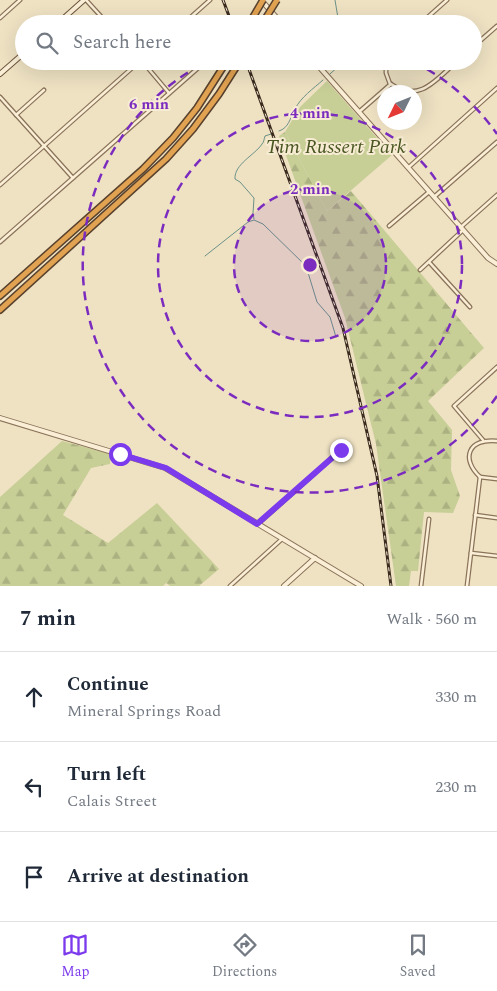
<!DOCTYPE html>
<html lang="en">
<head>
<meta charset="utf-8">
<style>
  :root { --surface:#fff; --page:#f6f6f7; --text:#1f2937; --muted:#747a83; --line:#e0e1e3; --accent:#7c3aed }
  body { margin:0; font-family:Spectral,serif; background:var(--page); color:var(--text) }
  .compass { position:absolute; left:377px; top:85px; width:45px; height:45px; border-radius:50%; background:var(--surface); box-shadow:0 5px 20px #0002; rotate:227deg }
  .stop { position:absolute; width:15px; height:15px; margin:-11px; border:4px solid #7c3aed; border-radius:50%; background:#fff }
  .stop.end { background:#7c3aed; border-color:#fff; box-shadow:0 1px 5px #0008 }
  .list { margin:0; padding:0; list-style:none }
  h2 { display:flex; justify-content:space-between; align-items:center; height:65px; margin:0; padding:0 20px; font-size:21px }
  h2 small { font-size:16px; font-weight:400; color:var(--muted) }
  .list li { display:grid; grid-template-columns:32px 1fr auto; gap:15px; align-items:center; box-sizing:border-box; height:90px; padding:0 20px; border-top:1px solid var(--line) }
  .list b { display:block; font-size:19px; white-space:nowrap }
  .list p { margin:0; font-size:16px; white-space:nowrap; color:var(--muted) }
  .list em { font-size:16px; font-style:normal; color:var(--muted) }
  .icon { flex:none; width:28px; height:28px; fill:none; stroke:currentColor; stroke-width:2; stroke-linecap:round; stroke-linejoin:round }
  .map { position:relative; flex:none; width:497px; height:586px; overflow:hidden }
  .search { position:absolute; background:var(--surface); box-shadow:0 5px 20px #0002; left:15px; right:15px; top:15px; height:55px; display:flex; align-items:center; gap:12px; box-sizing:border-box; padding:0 18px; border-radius:28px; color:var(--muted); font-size:19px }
  .sheet { height:335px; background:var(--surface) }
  nav { display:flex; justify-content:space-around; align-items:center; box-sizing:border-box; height:70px; border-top:1px solid var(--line); background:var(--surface); font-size:14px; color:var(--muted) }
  nav a { display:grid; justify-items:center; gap:2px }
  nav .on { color:var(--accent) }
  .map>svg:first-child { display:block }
  .forest { fill:url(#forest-firs) }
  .park { fill:#c7ce96 }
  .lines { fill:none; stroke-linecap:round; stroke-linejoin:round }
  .stream { stroke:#6b9187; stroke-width:1 }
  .minor-casing { stroke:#8a7359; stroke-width:5 }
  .tertiary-casing { stroke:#8a7359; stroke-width:6 }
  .secondary-casing { stroke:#6c543c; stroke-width:6 }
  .motorway-casing { stroke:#58412d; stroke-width:8 }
  .minor { stroke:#faefd6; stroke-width:2.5 }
  .tertiary { stroke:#faefd6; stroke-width:4 }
  .secondary { stroke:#faefd6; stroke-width:4 }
  .motorway { stroke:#e1a251; stroke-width:5 }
  .rail-casing { stroke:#3a2b1e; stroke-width:3 }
  .rail { stroke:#f7ecd3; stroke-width:1; stroke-dasharray:4; stroke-linecap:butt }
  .motorway-bridge-casing { stroke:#58412d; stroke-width:8; stroke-linecap:butt }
  .motorway-bridge { stroke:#e1a251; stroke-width:5 }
  .route { stroke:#7c3aed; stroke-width:6 }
  .ring { fill:none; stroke:#7b2cbf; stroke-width:2.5; stroke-dasharray:9 6 }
  .labels { text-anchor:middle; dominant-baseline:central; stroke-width:4; stroke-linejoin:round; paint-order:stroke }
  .park-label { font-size:20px; font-style:italic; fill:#4a5723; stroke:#f7ecd3 }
  .centre { fill:#7b2cbf; stroke:#f7ecd3; stroke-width:2.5 }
  .ring-label { font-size:15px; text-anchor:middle; font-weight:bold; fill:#7b2cbf; stroke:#f7ecd3; stroke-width:4; stroke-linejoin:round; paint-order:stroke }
</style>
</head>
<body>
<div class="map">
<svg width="497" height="586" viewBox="0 0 497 586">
  <defs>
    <pattern id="forest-firs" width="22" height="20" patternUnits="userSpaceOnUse" patternTransform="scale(1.25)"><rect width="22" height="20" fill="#c7ce96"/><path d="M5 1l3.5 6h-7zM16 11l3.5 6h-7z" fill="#acb181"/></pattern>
  </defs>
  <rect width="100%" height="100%" fill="#efe2c3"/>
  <g class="forest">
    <path d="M285 132 327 211 351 191 484 348 428 401 452 430 451 470 460 496 453 513 424 512 418 571H411L409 586H396L376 444 345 318 279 136Z"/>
    <path d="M62 441 111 454 110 464 91 468 63 515 108 543 157 503 219 569 199 586H170L166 583 163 586H0V497Z"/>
  </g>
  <path class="park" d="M327 81 392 155 327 211 285 132 300 107Z"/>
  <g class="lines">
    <g class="stream">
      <path d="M335 0 339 24"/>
      <path d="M330 74 342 63"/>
      <path d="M279 131C289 128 290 118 295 109 301 97 313 89 323 80"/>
      <path d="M254 219 253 213 254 198 240 182 235 179C234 164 255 155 262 144 264 142 264 139 265 136L271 134"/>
      <path d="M205 256 248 222 254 220 263 224 306 266 317 302 330 317 336 337"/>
    </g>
    <g class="minor-casing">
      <g id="minor">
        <path d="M86 0 108 24"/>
        <path d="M0 18 20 0"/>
        <path d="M183 24 210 0"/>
        <path d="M420 24 447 0"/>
        <path d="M473 47 497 26"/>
        <path d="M142 61 169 93"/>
        <path d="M386 61V73L390 84"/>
        <path d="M260 66 266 65 270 61"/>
        <path d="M391 84C419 104 437 79 457 61"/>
        <path d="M0 97 73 178"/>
        <path d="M359 112 391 84"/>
        <path d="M16 115 44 90"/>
        <path d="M409 167 497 88"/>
        <path d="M0 185 140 61"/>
        <path d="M434 197 497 142"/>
        <path d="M389 226 429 192"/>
        <path d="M461 227 497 195"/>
        <path d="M0 242 206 61"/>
        <path d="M429 262 470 307"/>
        <path d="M420 270 463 230"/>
        <path d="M483 440 454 406 497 367"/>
        <path d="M480 477C460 458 469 438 497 441"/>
        <path d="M480 477 497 479"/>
        <path d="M475 515 497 518"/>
        <path d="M258 524 341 450"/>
        <path d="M471 553 497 556"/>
        <path d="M230 586 282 539"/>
        <path d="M421 586 429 519"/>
        <path d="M467 586 480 477"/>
      </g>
    </g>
    <g class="tertiary-casing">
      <g id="tertiary">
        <path d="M262 1 282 24"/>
        <path d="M314 61 488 258 497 264"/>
        <path d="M0 418 165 468 361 586"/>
        <path d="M284 586 315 558"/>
      </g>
    </g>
    <g class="secondary-casing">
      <g id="secondary">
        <path d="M57 24 84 0"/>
        <path d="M0 74 24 53"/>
      </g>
    </g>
    <g class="motorway-casing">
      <g id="motorway">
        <path d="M0 296 143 169 173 138 197 108 227 61"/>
        <path d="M0 310 166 159 193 129 219 94 240 61"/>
      </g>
    </g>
    <use href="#minor" class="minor"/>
    <use href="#tertiary" class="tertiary"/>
    <use href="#secondary" class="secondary"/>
    <use href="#motorway" class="motorway"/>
    <g class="rail-casing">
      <g id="rail">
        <path d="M223 0 232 24"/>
        <path d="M246 61 343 328 377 476 391 586"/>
      </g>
    </g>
    <use href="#rail" class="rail"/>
    <g class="motorway-bridge-casing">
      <g id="motorway-bridge">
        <path d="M249 24 263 0"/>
        <path d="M262 24 277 0"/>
      </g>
    </g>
    <use href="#motorway-bridge" class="motorway-bridge"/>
  </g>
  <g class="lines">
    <path class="route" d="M120 454 166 468 257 524 341 450"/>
  </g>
  <circle cx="310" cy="265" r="76" fill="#7b2cbf" fill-opacity=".12"/>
  <g class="ring">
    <circle cx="310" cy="265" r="76"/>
    <circle cx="310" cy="265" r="152"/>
    <path d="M497 396A228 228 0 1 1 206 62M414 62A228 228 0 0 1 497 134"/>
  </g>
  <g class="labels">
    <g class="park-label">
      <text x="336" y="147">Tim Russert Park</text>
    </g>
  </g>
  <circle cx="310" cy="265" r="8" class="centre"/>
  <g class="ring-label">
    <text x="149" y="109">6 min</text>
    <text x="310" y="118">4 min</text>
    <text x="310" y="194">2 min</text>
  </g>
</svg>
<svg class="compass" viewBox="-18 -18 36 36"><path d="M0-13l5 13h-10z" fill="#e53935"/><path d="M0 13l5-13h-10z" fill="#747a83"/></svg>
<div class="stop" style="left:120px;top:454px"></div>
<div class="stop end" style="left:341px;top:450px"></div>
<div class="search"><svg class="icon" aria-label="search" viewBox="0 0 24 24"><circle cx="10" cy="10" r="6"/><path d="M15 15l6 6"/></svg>Search here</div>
</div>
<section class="sheet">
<h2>7 min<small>Walk · 560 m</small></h2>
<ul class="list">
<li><svg class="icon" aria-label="ahead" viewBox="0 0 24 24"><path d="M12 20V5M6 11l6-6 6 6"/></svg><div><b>Continue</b><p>Mineral Springs Road</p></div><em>330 m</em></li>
<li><svg class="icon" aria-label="left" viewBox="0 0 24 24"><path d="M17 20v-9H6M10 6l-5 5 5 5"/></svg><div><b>Turn left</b><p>Calais Street</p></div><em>230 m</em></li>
<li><svg class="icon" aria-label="arrive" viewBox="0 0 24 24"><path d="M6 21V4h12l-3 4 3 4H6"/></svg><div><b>Arrive at destination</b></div></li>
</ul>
</section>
<nav>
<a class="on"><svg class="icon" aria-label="map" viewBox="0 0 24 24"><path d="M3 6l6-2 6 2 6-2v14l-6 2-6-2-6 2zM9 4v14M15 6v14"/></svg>Map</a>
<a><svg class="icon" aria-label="directions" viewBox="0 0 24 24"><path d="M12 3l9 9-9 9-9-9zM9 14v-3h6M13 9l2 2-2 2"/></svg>Directions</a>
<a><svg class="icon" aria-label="saved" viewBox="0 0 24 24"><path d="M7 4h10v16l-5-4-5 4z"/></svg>Saved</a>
</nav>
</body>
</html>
